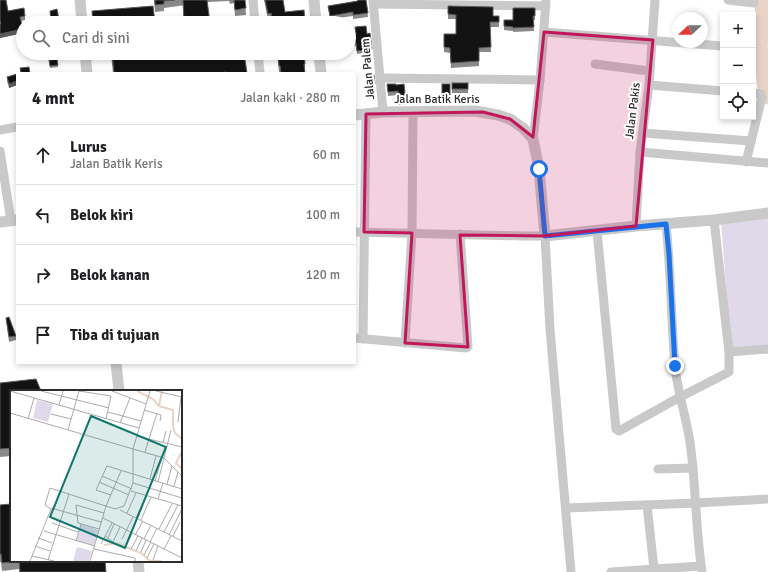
<!DOCTYPE html>
<html lang="id">
<head>
<meta charset="utf-8">
<style>
  :root { --surface:#fff; --page:#f2f2f2; --text:#202124; --muted:#757577; --line:#e0e0e0 }
  body { margin:0; font-family:Signika,sans-serif; background:var(--page); color:var(--text) }
  .controls { position:absolute; right:12px; top:12px; display:grid; overflow:hidden; border-radius:0px; box-shadow:0 2px 6px #0003 }
  .controls button { width:36px; height:36px; display:grid; place-items:center; padding:0; border:0; border-bottom:1px solid var(--line); background:var(--surface); color:var(--text); font:20px sans-serif }
  .compass { position:absolute; left:672px; top:12px; width:36px; height:36px; border-radius:50%; background:var(--surface); box-shadow:0 2px 6px #0003; rotate:248deg }
  .stop { position:absolute; width:12px; height:12px; margin:-9px; border:3px solid #1a73e8; border-radius:50%; background:#fff }
  .stop.end { background:#1a73e8; border-color:#fff; box-shadow:0 1px 4px #0008 }
  .list { margin:0; padding:0; list-style:none }
  h2 { display:flex; justify-content:space-between; align-items:center; height:52px; margin:0; padding:0 16px; font-size:17px }
  h2 small { font-size:13px; font-weight:400; color:var(--muted) }
  .list li { display:grid; grid-template-columns:26px 1fr auto; gap:12px; align-items:center; box-sizing:border-box; height:60px; padding:0 16px; border-top:1px solid var(--line) }
  .list b { display:block; font-size:15px; white-space:nowrap }
  .list p { margin:0; font-size:13px; white-space:nowrap; color:var(--muted) }
  .list em { font-size:13px; font-style:normal; color:var(--muted) }
  .icon { flex:none; width:22px; height:22px; fill:none; stroke:currentColor; stroke-width:2; stroke-linecap:round; stroke-linejoin:round }
  .map { position:relative; flex:none; width:768px; height:572px; overflow:hidden }
  .search { position:absolute; background:var(--surface); box-shadow:0 2px 6px #0003; left:16px; top:16px; width:340px; height:44px; display:flex; align-items:center; gap:10px; box-sizing:border-box; padding:0 14px; border-radius:22px; color:var(--muted); font-size:15px }
  .panel { position:absolute; background:var(--surface); box-shadow:0 2px 6px #0003; left:16px; top:72px; width:340px; height:292px; border-radius:0px }
  .map>svg:first-child { display:block }
  .green { fill:#e0d9e9 }
  .lines { fill:none; stroke-linecap:round; stroke-linejoin:round }
  .river { stroke:#e8d3c6; stroke-width:15 }
  .minor { stroke:#c9c9c9; stroke-width:9 }
  .tertiary { stroke:#c9c9c9; stroke-width:11 }
  .wall { fill:#898989 }
  .shaded-wall { fill:#5a5a5a }
  .building { fill:#131313; stroke:#5a5a5a }
  .route { stroke:#1a73e8; stroke-width:5 }
  .marked { fill:#c2185b; fill-opacity:0.2; stroke:#c2185b; stroke-width:3; stroke-linejoin:round }
  .labels { text-anchor:middle; dominant-baseline:central; stroke-width:4; stroke-linejoin:round; paint-order:stroke }
  .street-label { font-size:12px; fill:#2c2c2c; stroke:#fff }
  .inset-river { fill:none; stroke:#e8d3c6; stroke-width:2 }
  .inset-road { fill:none; stroke:#ababab; stroke-width:1 }
  .view { fill:#0f766e; fill-opacity:0.15; stroke:#0f766e; stroke-width:2 }
  .inset-edge { fill:none; stroke:#2c2c2c; stroke-width:2 }
</style>
</head>
<body>
<div class="map">
<svg width="768" height="572" viewBox="0 0 768 572">
  <rect width="100%" height="100%" fill="#fff"/>
  <path class="green" d="M768 217V345L731 349 721 222Z"/>
  <g class="lines">
    <path class="river" d="M762 0 763 28 760 45 766 95 768 97"/>
    <g class="minor">
      <path d="M253 0 255 23"/>
      <path d="M373 0 383 112"/>
      <path d="M728 0 754 3"/>
      <path d="M374 4 546 6"/>
      <path d="M227 23 254 20"/>
      <path d="M544 32 722 46"/>
      <path d="M258 53 260 73"/>
      <path d="M595 64 649 71"/>
      <path d="M381 78 540 80"/>
      <path d="M649 85 723 91"/>
      <path d="M0 130 17 127"/>
      <path d="M643 133 751 141"/>
      <path d="M533 139 540 80 546 0"/>
      <path d="M0 151 11 221"/>
      <path d="M640 152 768 163"/>
      <path d="M746 162 762 97 761 94 753 93"/>
      <path d="M666 224C671 271 671 319 675 367 678 395 688 422 691 450 696 491 696 532 702 572"/>
      <path d="M636 226 640 152 649 85 655 0"/>
      <path d="M597 231 616 429 619 431 680 397 729 372V352L714 220"/>
      <path d="M355 232 524 236H545L550 329 571 572"/>
      <path d="M355 338 466 348 468 347 460 234"/>
      <path d="M363 339 366 114"/>
      <path d="M405 343 412 233 413 112"/>
      <path d="M729 352 768 349"/>
      <path d="M658 469 693 468"/>
      <path d="M647 505 654 569"/>
      <path d="M566 508 696 503 768 499"/>
      <path d="M611 572 701 566"/>
    </g>
    <g class="tertiary">
      <path d="M80 0 82 23"/>
      <path d="M314 0 316 23"/>
      <path d="M85 53 87 73"/>
      <path d="M319 53 321 73"/>
      <path d="M355 115 383 112 475 111 498 115 510 119 523 128 533 139 539 169 545 236 636 226 714 220 768 213"/>
      <path d="M0 222 17 220"/>
      <path d="M116 363 119 391"/>
      <path d="M138 561 139 572"/>
    </g>
  </g>
  <g class="wall">
    <path d="M0 0 8 11 25 16V20L21 21 23 33 0 38Z"/>
    <path d="M154 0H245L246 15 235 16 234 3 230 4 229 1 208 2 164 8V11L155 12Z"/>
    <path d="M264 0H283L285 12 305 23H272L271 19 268 20Z"/>
    <path d="M357 0H366L368 17 353 19V16L330 19 328 6 357 1Z"/>
    <path d="M448 6 493 16H499V27H490L491 52H479V66L451 68 450 53 444 52V34H456V19H448Z"/>
    <path d="M535 8V20H533L534 31 513 32V31L504 30V20H513Z"/>
    <path d="M50 11 59 20V23H51Z"/>
    <path d="M355 27 372 49V52L357 54 356 46 349 47V35L355 34Z"/>
    <path d="M44 53H52V59L46 60Z"/>
    <path d="M107 53H122V54L247 73H113L111 55 108 56Z"/>
    <path d="M277 53H304L305 64V73H280V72H279Z"/>
    <path d="M49 60 58 65V67L50 68Z"/>
    <path d="M17 74V85L9 88 7 81V77Z"/>
    <path d="M367 76 375 84V88L369 89 367 80Z"/>
    <rect x="452" y="83" width="16" height="10"/>
    <path d="M387 84 396 85 406 101V105H399L398 95 388 96Z"/>
    <rect x="442" y="84" width="8" height="15"/>
    <path d="M6 318 16 336V340L9 342Z"/>
    <path d="M0 383 11 391V456L0 457Z"/>
    <path d="M0 505 105 561 19 572V569L2 571 1 562H0Z"/>
  </g>
  <g class="shaded-wall">
    <path d="M23 29V33L0 38V34Z"/>
    <path d="M17 81V85L9 88V84Z"/>
  </g>
  <g class="building">
    <path d="M0 0H6L8 11 24 8 25 16 20 17 23 29 0 34V24H1L0 20Z"/>
    <path d="M155 0H175L164 1V4L155 5Z"/>
    <path d="M183 0H207L210 23H184Z"/>
    <path d="M234 0H245L246 8 235 10Z"/>
    <path d="M265 0H283L285 12 304 10 305 23H272L271 13 268 14Z"/>
    <path d="M358 0H366L368 13 353 15V12L330 16 328 6 358 1Z"/>
    <path d="M153 6 155 23H93L92 11Z"/>
    <path d="M448 6 493 7V16H499V22H490L491 47 479 48V61L451 63 450 48 444 47V34H456V15L448 14Z"/>
    <path d="M513 8H535V16H533L534 27 513 28V27L504 26V20H513Z"/>
    <path d="M57 9 59 20 51 21 50 11Z"/>
    <path d="M243 21V23H232V22Z"/>
    <path d="M366 26 367 34 370 33 372 49 357 51 356 43 349 44V35L356 34 355 27Z"/>
    <path d="M45 53H52V57L46 58Z"/>
    <path d="M112 53H122V54L137 53H244L247 73H226V72L221 73H114Z"/>
    <path d="M278 53H304L305 64H304L305 73H281L280 66H279Z"/>
    <path d="M57 59 58 65 50 66 49 60Z"/>
    <path d="M29 67 30 73H20H21L20 68Z"/>
    <path d="M17 74V81L9 84 7 77Z"/>
    <path d="M374 75 375 84 369 85 367 76Z"/>
    <rect x="452" y="83" width="16" height="6"/>
    <path d="M387 84H396V85L404 84 406 101H399L398 91 388 92Z"/>
    <rect x="442" y="84" width="8" height="11"/>
    <path d="M9 317 16 336 9 337 6 318Z"/>
    <path d="M36 379 41 391H11V448L0 449V383Z"/>
    <path d="M11 504V561H18L2 563 1 554H0V505Z"/>
    <path d="M19 561H105L106 572H19H20Z"/>
  </g>
  <g class="lines">
    <path class="route" d="M539 169 545 236 666 224 669 254 675 366"/>
  </g>
  <path class="marked" d="M544 32 653 40 636 226 545 236 460 235 468 347 405 343 412 233 364 232 366 114 483 112 510 119 533 137Z"/>
  <g class="labels">
    <g class="street-label">
      <text transform="translate(368 69) rotate(-95)">Jalan Palem</text>
      <text x="437" y="99">Jalan Batik Keris</text>
      <text transform="translate(633 111) rotate(-83)">Jalan Pakis</text>
    </g>
  </g>
  <g transform="translate(10 390)">
    <rect width="172" height="172" fill="#fff"/>
    <path d="M27 10 43 14 38 32 23 28ZM71 134 88 140 84 156 66 151ZM67 157 82 161 79 171H63Z" fill="#e0d9e9"/>
    <path class="inset-river" d="M127 1 143 9 149 16 163 20V37L165 43 172 49M149 16 152 1M172 61 166 73 172 79M94 155 106 153 131 163 140 171H151"/>
    <path class="inset-road" d="M0 1 129 38M31 1 99 18M69 1 101 6 96 29M102 1 136 14M146 1 172 7M49 15 53 1M134 20 151 25 150 31M98 22 131 31M0 23 154 68 172 86M41 24 61 29M18 29 24 8M168 32 171 7M110 33 120 8M58 40 69 1M126 46 172 57M153 53 156 41M135 62 147 23M92 86 122 99M140 89 146 66M145 91 152 67M89 92 119 105M148 92 161 40M123 93 172 108M157 94 162 76M164 96 168 82M121 101 172 116M101 105 86 100 97 76 172 99M148 109 153 93M41 118 91 132M44 119 50 101M110 120 172 151M117 123 126 103M93 128 172 168M126 128 136 106M131 130 141 107M42 133 68 142M89 139 68 133 66 115 94 123M149 139 162 114M34 141 85 156M154 142 168 115M125 145 133 131M159 145 172 119M95 146 103 152 110 137M163 146 170 132M28 148 42 153M98 148 104 134M112 149 123 127M134 149 141 135M66 151 71 134M140 152 147 138M91 154 102 133M25 156 40 161M116 156 122 143M84 159 125 168V171M121 159 128 146M154 159 161 146M126 161 132 148M131 162 136 150M134 165 141 152M22 166 44 171M137 168 144 154M38 170 59 104M143 170 148 156M20 171 41 119 35 115 40 98 105 119 114 116 123 93V59L140 1M80 171 96 116 111 81"/>
    <path class="view" d="M81 26 156 57 115 158 40 127Z"/>
    <rect width="172" height="172" class="inset-edge"/>
  </g>
</svg>
<div class="controls">
<button>+</button>
<button>−</button>
<button><svg class="icon" aria-label="locate" viewBox="0 0 24 24"><circle cx="12" cy="12" r="6"/><path d="M12 2v4M12 18v4M2 12h4M18 12h4"/></svg></button>
</div>
<svg class="compass" viewBox="-18 -18 36 36"><path d="M0-13l5 13h-10z" fill="#e53935"/><path d="M0 13l5-13h-10z" fill="#757577"/></svg>
<div class="stop" style="left:539px;top:169px"></div>
<div class="stop end" style="left:675px;top:366px"></div>
<div class="search"><svg class="icon" aria-label="search" viewBox="0 0 24 24"><circle cx="10" cy="10" r="6"/><path d="M15 15l6 6"/></svg>Cari di sini</div>
<section class="panel">
<h2>4 mnt<small>Jalan kaki · 280 m</small></h2>
<ul class="list">
<li><svg class="icon" aria-label="ahead" viewBox="0 0 24 24"><path d="M12 20V5M6 11l6-6 6 6"/></svg><div><b>Lurus</b><p>Jalan Batik Keris</p></div><em>60 m</em></li>
<li><svg class="icon" aria-label="left" viewBox="0 0 24 24"><path d="M17 20v-9H6M10 6l-5 5 5 5"/></svg><div><b>Belok kiri</b></div><em>100 m</em></li>
<li><svg class="icon" aria-label="right" viewBox="0 0 24 24"><path d="M7 20v-9h11M14 6l5 5-5 5"/></svg><div><b>Belok kanan</b></div><em>120 m</em></li>
<li><svg class="icon" aria-label="arrive" viewBox="0 0 24 24"><path d="M6 21V4h12l-3 4 3 4H6"/></svg><div><b>Tiba di tujuan</b></div></li>
</ul>
</section>
</div>
</body>
</html>
